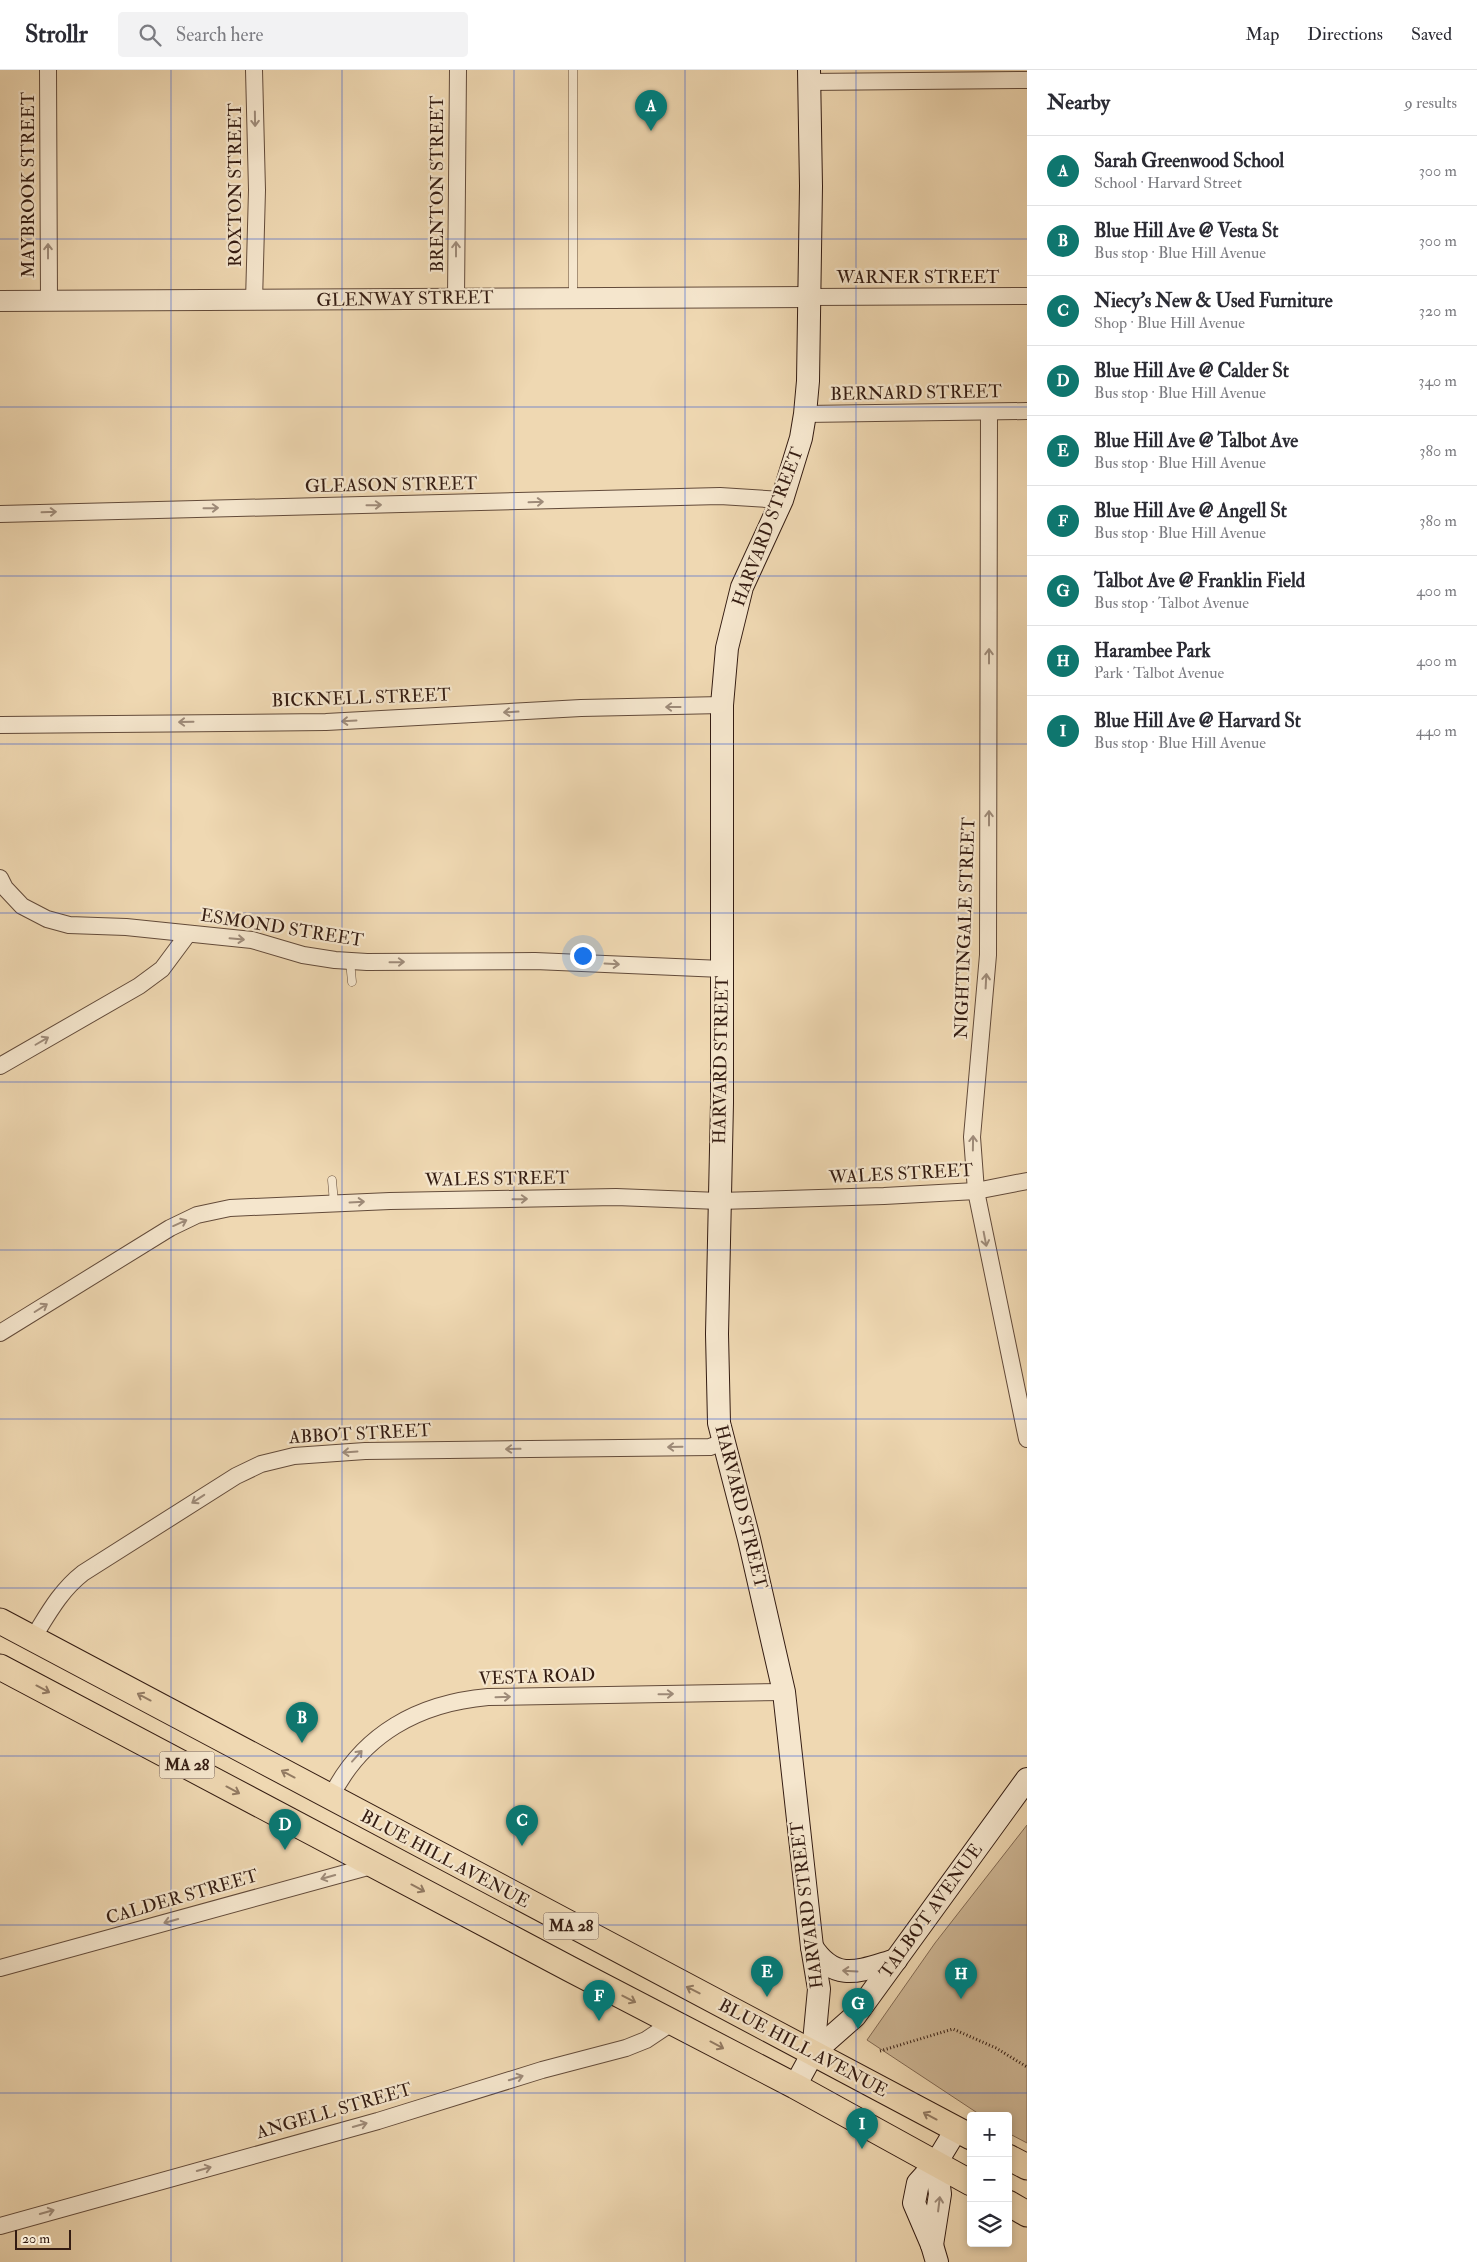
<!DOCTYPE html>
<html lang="en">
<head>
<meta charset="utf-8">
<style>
  :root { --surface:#fff; --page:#f2f2f3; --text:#2b2b33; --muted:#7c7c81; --line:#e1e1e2; --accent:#0f766e }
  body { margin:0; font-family:"IM FELL Double Pica",serif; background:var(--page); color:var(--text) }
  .controls { position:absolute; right:15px; bottom:15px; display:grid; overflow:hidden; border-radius:5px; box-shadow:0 2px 8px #0003 }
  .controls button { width:45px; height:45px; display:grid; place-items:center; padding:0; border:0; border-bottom:1px solid var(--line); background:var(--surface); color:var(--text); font:25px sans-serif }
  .scale { position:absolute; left:15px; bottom:12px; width:56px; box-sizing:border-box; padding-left:5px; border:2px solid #341c12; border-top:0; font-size:14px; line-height:18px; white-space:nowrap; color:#341c12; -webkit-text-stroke:4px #f5e6cd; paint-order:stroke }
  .you { position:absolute; left:582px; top:885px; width:18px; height:18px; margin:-12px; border:4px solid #fff; border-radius:50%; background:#1a73e8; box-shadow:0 0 0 8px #1a73e833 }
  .badge { display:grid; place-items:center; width:32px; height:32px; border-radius:50%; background:var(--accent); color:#fff; font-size:16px; font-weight:700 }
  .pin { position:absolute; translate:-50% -41px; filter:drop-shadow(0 1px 2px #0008) }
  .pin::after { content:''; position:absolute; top:26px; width:18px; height:15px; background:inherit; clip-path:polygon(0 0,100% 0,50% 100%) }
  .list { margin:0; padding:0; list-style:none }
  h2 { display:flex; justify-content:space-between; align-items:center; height:65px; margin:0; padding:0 20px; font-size:21px }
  h2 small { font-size:16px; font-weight:400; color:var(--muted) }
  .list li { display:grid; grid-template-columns:32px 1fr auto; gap:15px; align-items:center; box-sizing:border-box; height:70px; padding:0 20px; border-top:1px solid var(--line) }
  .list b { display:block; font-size:19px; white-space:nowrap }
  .list p { margin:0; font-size:16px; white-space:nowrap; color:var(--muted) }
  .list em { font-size:16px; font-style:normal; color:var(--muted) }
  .icon { flex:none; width:28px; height:28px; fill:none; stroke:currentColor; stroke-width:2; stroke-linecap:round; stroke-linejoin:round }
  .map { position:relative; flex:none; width:1027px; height:2192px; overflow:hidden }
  header { display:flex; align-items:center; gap:30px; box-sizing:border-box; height:70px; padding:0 25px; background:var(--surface); border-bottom:1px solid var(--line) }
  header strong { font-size:24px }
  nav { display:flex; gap:28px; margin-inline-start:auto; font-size:18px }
  .search { width:350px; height:45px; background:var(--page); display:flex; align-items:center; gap:12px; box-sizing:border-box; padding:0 18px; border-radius:5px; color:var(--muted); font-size:19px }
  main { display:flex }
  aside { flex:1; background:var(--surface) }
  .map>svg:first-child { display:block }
  .green { fill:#cfb897; stroke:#826a54 }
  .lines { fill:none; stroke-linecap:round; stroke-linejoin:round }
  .service-casing { stroke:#634b3a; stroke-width:9 }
  .minor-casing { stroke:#634b3a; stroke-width:18 }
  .tertiary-casing { stroke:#634b3a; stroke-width:22 }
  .secondary-casing { stroke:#341c12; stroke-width:24 }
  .primary-casing { stroke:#341c12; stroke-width:27 }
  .path { stroke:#341c12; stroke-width:3; stroke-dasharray:1 2.5; stroke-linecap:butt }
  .service { stroke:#f5e6cd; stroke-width:8 }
  .minor { stroke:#f5e6cd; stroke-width:16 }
  .tertiary { stroke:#f5e6cd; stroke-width:20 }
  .secondary { stroke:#f5e6cd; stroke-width:22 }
  .primary { stroke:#efd8b2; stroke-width:25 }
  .oneway { stroke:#9e8b79 }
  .oneway2 { stroke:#927a62 }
  .grid { fill:none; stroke:#1d4ed8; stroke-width:1; stroke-opacity:0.55 }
  .labels { text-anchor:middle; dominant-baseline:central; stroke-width:4.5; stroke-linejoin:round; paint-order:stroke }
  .shield { fill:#f5e6cd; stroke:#6e594a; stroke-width:1 }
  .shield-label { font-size:16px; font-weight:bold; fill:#341c12 }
  .street-label { font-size:18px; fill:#341c12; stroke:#f5e6cd }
</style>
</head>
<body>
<header>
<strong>Strollr</strong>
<div class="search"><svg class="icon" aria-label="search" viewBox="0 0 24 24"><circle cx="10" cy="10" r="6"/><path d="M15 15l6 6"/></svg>Search here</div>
<nav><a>Map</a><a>Directions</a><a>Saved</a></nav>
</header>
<main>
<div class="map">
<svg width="1027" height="2192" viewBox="0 0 1027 2192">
  <rect width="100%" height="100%" fill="#efd8b2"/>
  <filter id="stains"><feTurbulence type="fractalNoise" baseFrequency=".004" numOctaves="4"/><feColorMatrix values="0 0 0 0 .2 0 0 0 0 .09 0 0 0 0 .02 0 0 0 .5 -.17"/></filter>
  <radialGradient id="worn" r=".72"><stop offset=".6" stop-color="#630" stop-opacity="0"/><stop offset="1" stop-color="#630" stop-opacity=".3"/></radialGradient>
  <path class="green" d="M1027 1755V2073L1008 2063V2046H982L867 1970 935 1873Z"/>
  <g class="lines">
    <g class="service-casing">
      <g id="service">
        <path d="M573 0V228"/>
        <path d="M350 891 352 912"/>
        <path d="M332 1110 334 1133"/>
      </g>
    </g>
    <g class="minor-casing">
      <g id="minor">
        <path d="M48 0 49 230"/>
        <path d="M808 12 1027 10"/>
        <path d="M809 227 1027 226"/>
        <path d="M456 228 458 0"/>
        <path d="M254 231 257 120 254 0"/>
        <path d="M989 342 988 885 972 1067 976 1121 1027 1369"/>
        <path d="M805 344 1027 341"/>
        <path d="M0 444 720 426 782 430"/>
        <path d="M0 655 326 652 581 638 722 635"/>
        <path d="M0 808 5 818 22 836 47 849 69 855 126 857 252 870 303 885 335 890 367 892 535 891 722 899"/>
        <path d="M0 996 139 916 162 899 188 864"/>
        <path d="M0 1263 170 1158 197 1145 230 1138 390 1131 616 1127 719 1131 884 1126 976 1121 1027 1111"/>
        <path d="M33 1568C48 1544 60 1521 83 1503L236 1406 261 1394 294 1386 365 1381 710 1377 723 1372"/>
        <path d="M331 1727C362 1664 419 1633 488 1627L784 1622"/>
        <path d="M0 1898 375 1795"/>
        <path d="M0 2156 378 2051 542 2000 626 1978 646 1970 673 1952"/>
      </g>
    </g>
    <g class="tertiary-casing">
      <path id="tertiary" d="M0 231 809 227"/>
    </g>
    <g class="secondary-casing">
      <g id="secondary">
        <path d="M809 0 811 116 808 311 805 344 801 368 782 430 742 517 727 578 722 635V1033L717 1264 719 1353 749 1469 784 1622 812 1877 819 1919 813 1983"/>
        <path d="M812 1877C836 1914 861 1900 896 1890"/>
        <path d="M795 2016 813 1983 855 1946 1027 1709"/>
        <path d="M932 2175 940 2124 936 2093"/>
        <path d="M937 2192 932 2175 914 2133 918 2113 936 2093 956 2060"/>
      </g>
    </g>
    <g class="primary-casing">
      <g id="primary">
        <path d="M0 1551 971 2067"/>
        <path d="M0 1597 570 1899 795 2016 971 2113"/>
        <path d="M1008 2087 1027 2097"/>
        <path d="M1008 2133 1027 2144"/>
      </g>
    </g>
    <path class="path" d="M880 1981 953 1959 996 1978 1027 1997"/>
    <use href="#service" class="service"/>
    <use href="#minor" class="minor"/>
    <use href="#tertiary" class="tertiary"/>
    <use href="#secondary" class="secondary"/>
    <use href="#primary" class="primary"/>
  </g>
  <defs><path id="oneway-shaft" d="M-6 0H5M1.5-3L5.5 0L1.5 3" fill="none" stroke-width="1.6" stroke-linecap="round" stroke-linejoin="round" transform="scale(1.25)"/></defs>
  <g class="oneway">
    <use href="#oneway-shaft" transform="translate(255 49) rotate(89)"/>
    <use href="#oneway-shaft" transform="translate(456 179) rotate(-90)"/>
    <use href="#oneway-shaft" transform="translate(48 181) rotate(-90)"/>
    <use href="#oneway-shaft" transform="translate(536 432) rotate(-2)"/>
    <use href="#oneway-shaft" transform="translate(374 435) rotate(-1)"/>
    <use href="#oneway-shaft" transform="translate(211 438) rotate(-1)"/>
    <use href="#oneway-shaft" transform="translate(49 442) rotate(-2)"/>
    <use href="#oneway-shaft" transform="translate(989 586) rotate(-90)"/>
    <use href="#oneway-shaft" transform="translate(673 637) rotate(180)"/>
    <use href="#oneway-shaft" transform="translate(511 642) rotate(177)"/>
    <use href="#oneway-shaft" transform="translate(349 651) rotate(177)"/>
    <use href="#oneway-shaft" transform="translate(186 652) rotate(179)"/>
    <use href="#oneway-shaft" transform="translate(989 748) rotate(-90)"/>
    <use href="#oneway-shaft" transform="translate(237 869) rotate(5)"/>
    <use href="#oneway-shaft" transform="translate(397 892) rotate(-1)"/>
    <use href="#oneway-shaft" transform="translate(612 894) rotate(3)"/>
    <use href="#oneway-shaft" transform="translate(986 911) rotate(-87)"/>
    <use href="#oneway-shaft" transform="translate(42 971) rotate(-30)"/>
    <use href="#oneway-shaft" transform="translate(973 1073) rotate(-89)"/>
    <use href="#oneway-shaft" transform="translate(520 1129) rotate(-1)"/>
    <use href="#oneway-shaft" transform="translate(357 1132) rotate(-3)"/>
    <use href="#oneway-shaft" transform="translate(180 1153) rotate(-24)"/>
    <use href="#oneway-shaft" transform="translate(985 1169) rotate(79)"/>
    <use href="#oneway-shaft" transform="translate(41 1238) rotate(-32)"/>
    <use href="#oneway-shaft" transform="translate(675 1377) rotate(179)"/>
    <use href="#oneway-shaft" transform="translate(513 1379) rotate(179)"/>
    <use href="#oneway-shaft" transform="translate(350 1382) rotate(176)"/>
    <use href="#oneway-shaft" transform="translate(198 1429) rotate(147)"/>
    <use href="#oneway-shaft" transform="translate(666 1624) rotate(-1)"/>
    <use href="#oneway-shaft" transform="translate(503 1627) rotate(-2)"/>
    <use href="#oneway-shaft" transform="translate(357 1686) rotate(-48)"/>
    <use href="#oneway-shaft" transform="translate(328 1807) rotate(164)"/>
    <use href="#oneway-shaft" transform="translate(171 1851) rotate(164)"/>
    <use href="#oneway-shaft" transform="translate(850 1901) rotate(-177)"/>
    <use href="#oneway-shaft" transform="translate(516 2008) rotate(-17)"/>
    <use href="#oneway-shaft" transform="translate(360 2055) rotate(-16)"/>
    <use href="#oneway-shaft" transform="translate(204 2099) rotate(-16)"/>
    <use href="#oneway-shaft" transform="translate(939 2134) rotate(-83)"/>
    <use href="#oneway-shaft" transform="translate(47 2142) rotate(-16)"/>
  </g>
  <g class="oneway2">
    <use href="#oneway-shaft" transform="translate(43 1619) rotate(28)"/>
    <use href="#oneway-shaft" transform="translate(144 1627) rotate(-152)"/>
    <use href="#oneway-shaft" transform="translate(288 1704) rotate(-152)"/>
    <use href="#oneway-shaft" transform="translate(233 1720) rotate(28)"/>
    <use href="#oneway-shaft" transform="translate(418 1818) rotate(28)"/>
    <use href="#oneway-shaft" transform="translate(693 1920) rotate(-153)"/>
    <use href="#oneway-shaft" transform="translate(629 1929) rotate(27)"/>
    <use href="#oneway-shaft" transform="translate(717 1975) rotate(28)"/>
    <use href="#oneway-shaft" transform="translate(930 2046) rotate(-152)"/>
  </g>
  <path class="grid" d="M171 0V2192M342 0V2192M514 0V2192M685 0V2192M856 0V2192M0 169H1027M0 337H1027M0 506H1027M0 674H1027M0 843H1027M0 1012H1027M0 1180H1027M0 1349H1027M0 1518H1027M0 1686H1027M0 1855H1027M0 2023H1027"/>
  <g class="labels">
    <g class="shield">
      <rect x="159.5" y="1681.5" width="55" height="27" rx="4"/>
      <rect x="543.5" y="1842.5" width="55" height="27" rx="4"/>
    </g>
    <g class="shield-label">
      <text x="187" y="1695">MA 28</text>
      <text x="571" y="1856">MA 28</text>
    </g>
    <g class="street-label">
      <text transform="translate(437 114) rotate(-90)">BRENTON STREET</text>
      <text transform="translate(28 115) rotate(-90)">MAYBROOK STREET</text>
      <text transform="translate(235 115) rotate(-90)">ROXTON STREET</text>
      <text x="918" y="207">WARNER STREET</text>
      <text transform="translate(405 229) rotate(-1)">GLENWAY STREET</text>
      <text transform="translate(916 323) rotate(-1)">BERNARD STREET</text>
      <text transform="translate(391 415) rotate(-1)">GLEASON STREET</text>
      <text transform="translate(768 457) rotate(-69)">HARVARD STREET</text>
      <text transform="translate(361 628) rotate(-2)">BICKNELL STREET</text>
      <text transform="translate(282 858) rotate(9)">ESMOND STREET</text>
      <text transform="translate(965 858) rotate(-88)">NIGHTINGALE STREET</text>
      <text transform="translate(721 990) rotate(-89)">HARVARD STREET</text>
      <text transform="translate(901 1104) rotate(-3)">WALES STREET</text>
      <text transform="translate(497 1109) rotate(-1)">WALES STREET</text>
      <text transform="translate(360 1364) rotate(-3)">ABBOT STREET</text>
      <text transform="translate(741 1437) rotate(76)">HARVARD STREET</text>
      <text transform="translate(537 1607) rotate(-2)">VESTA ROAD</text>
      <text transform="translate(445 1789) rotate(28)">BLUE HILL AVENUE</text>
      <text transform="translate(182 1827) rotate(-16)">CALDER STREET</text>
      <text transform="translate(807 1835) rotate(-97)">HARVARD STREET</text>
      <text transform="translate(931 1841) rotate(-54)">TALBOT AVENUE</text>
      <text transform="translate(803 1978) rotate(28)">BLUE HILL AVENUE</text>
      <text transform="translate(334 2041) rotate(-16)">ANGELL STREET</text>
    </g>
  </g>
  <rect width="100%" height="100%" filter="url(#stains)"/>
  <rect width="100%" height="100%" fill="url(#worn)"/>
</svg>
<div class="controls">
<button>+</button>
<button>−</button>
<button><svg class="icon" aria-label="layers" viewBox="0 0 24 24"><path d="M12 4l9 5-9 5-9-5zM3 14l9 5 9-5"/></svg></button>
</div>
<div class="scale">20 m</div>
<div class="you"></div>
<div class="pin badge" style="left:651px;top:61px">A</div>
<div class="pin badge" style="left:302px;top:1673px">B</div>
<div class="pin badge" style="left:522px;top:1776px">C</div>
<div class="pin badge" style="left:285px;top:1780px">D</div>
<div class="pin badge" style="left:767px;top:1927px">E</div>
<div class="pin badge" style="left:599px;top:1951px">F</div>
<div class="pin badge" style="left:858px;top:1959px">G</div>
<div class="pin badge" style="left:961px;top:1929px">H</div>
<div class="pin badge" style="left:862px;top:2079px">I</div>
</div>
<aside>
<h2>Nearby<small>9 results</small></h2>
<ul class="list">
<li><span class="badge">A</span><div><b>Sarah Greenwood School</b><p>School · Harvard Street</p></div><em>300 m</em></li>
<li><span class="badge">B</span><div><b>Blue Hill Ave @ Vesta St</b><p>Bus stop · Blue Hill Avenue</p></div><em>300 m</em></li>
<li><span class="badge">C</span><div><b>Niecy's New &amp; Used Furniture</b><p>Shop · Blue Hill Avenue</p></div><em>320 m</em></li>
<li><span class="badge">D</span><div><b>Blue Hill Ave @ Calder St</b><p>Bus stop · Blue Hill Avenue</p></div><em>340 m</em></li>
<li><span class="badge">E</span><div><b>Blue Hill Ave @ Talbot Ave</b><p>Bus stop · Blue Hill Avenue</p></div><em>380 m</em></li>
<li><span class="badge">F</span><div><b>Blue Hill Ave @ Angell St</b><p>Bus stop · Blue Hill Avenue</p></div><em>380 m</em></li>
<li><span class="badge">G</span><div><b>Talbot Ave @ Franklin Field</b><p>Bus stop · Talbot Avenue</p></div><em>400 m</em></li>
<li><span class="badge">H</span><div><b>Harambee Park</b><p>Park · Talbot Avenue</p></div><em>400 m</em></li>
<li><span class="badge">I</span><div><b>Blue Hill Ave @ Harvard St</b><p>Bus stop · Blue Hill Avenue</p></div><em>440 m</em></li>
</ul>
</aside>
</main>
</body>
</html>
